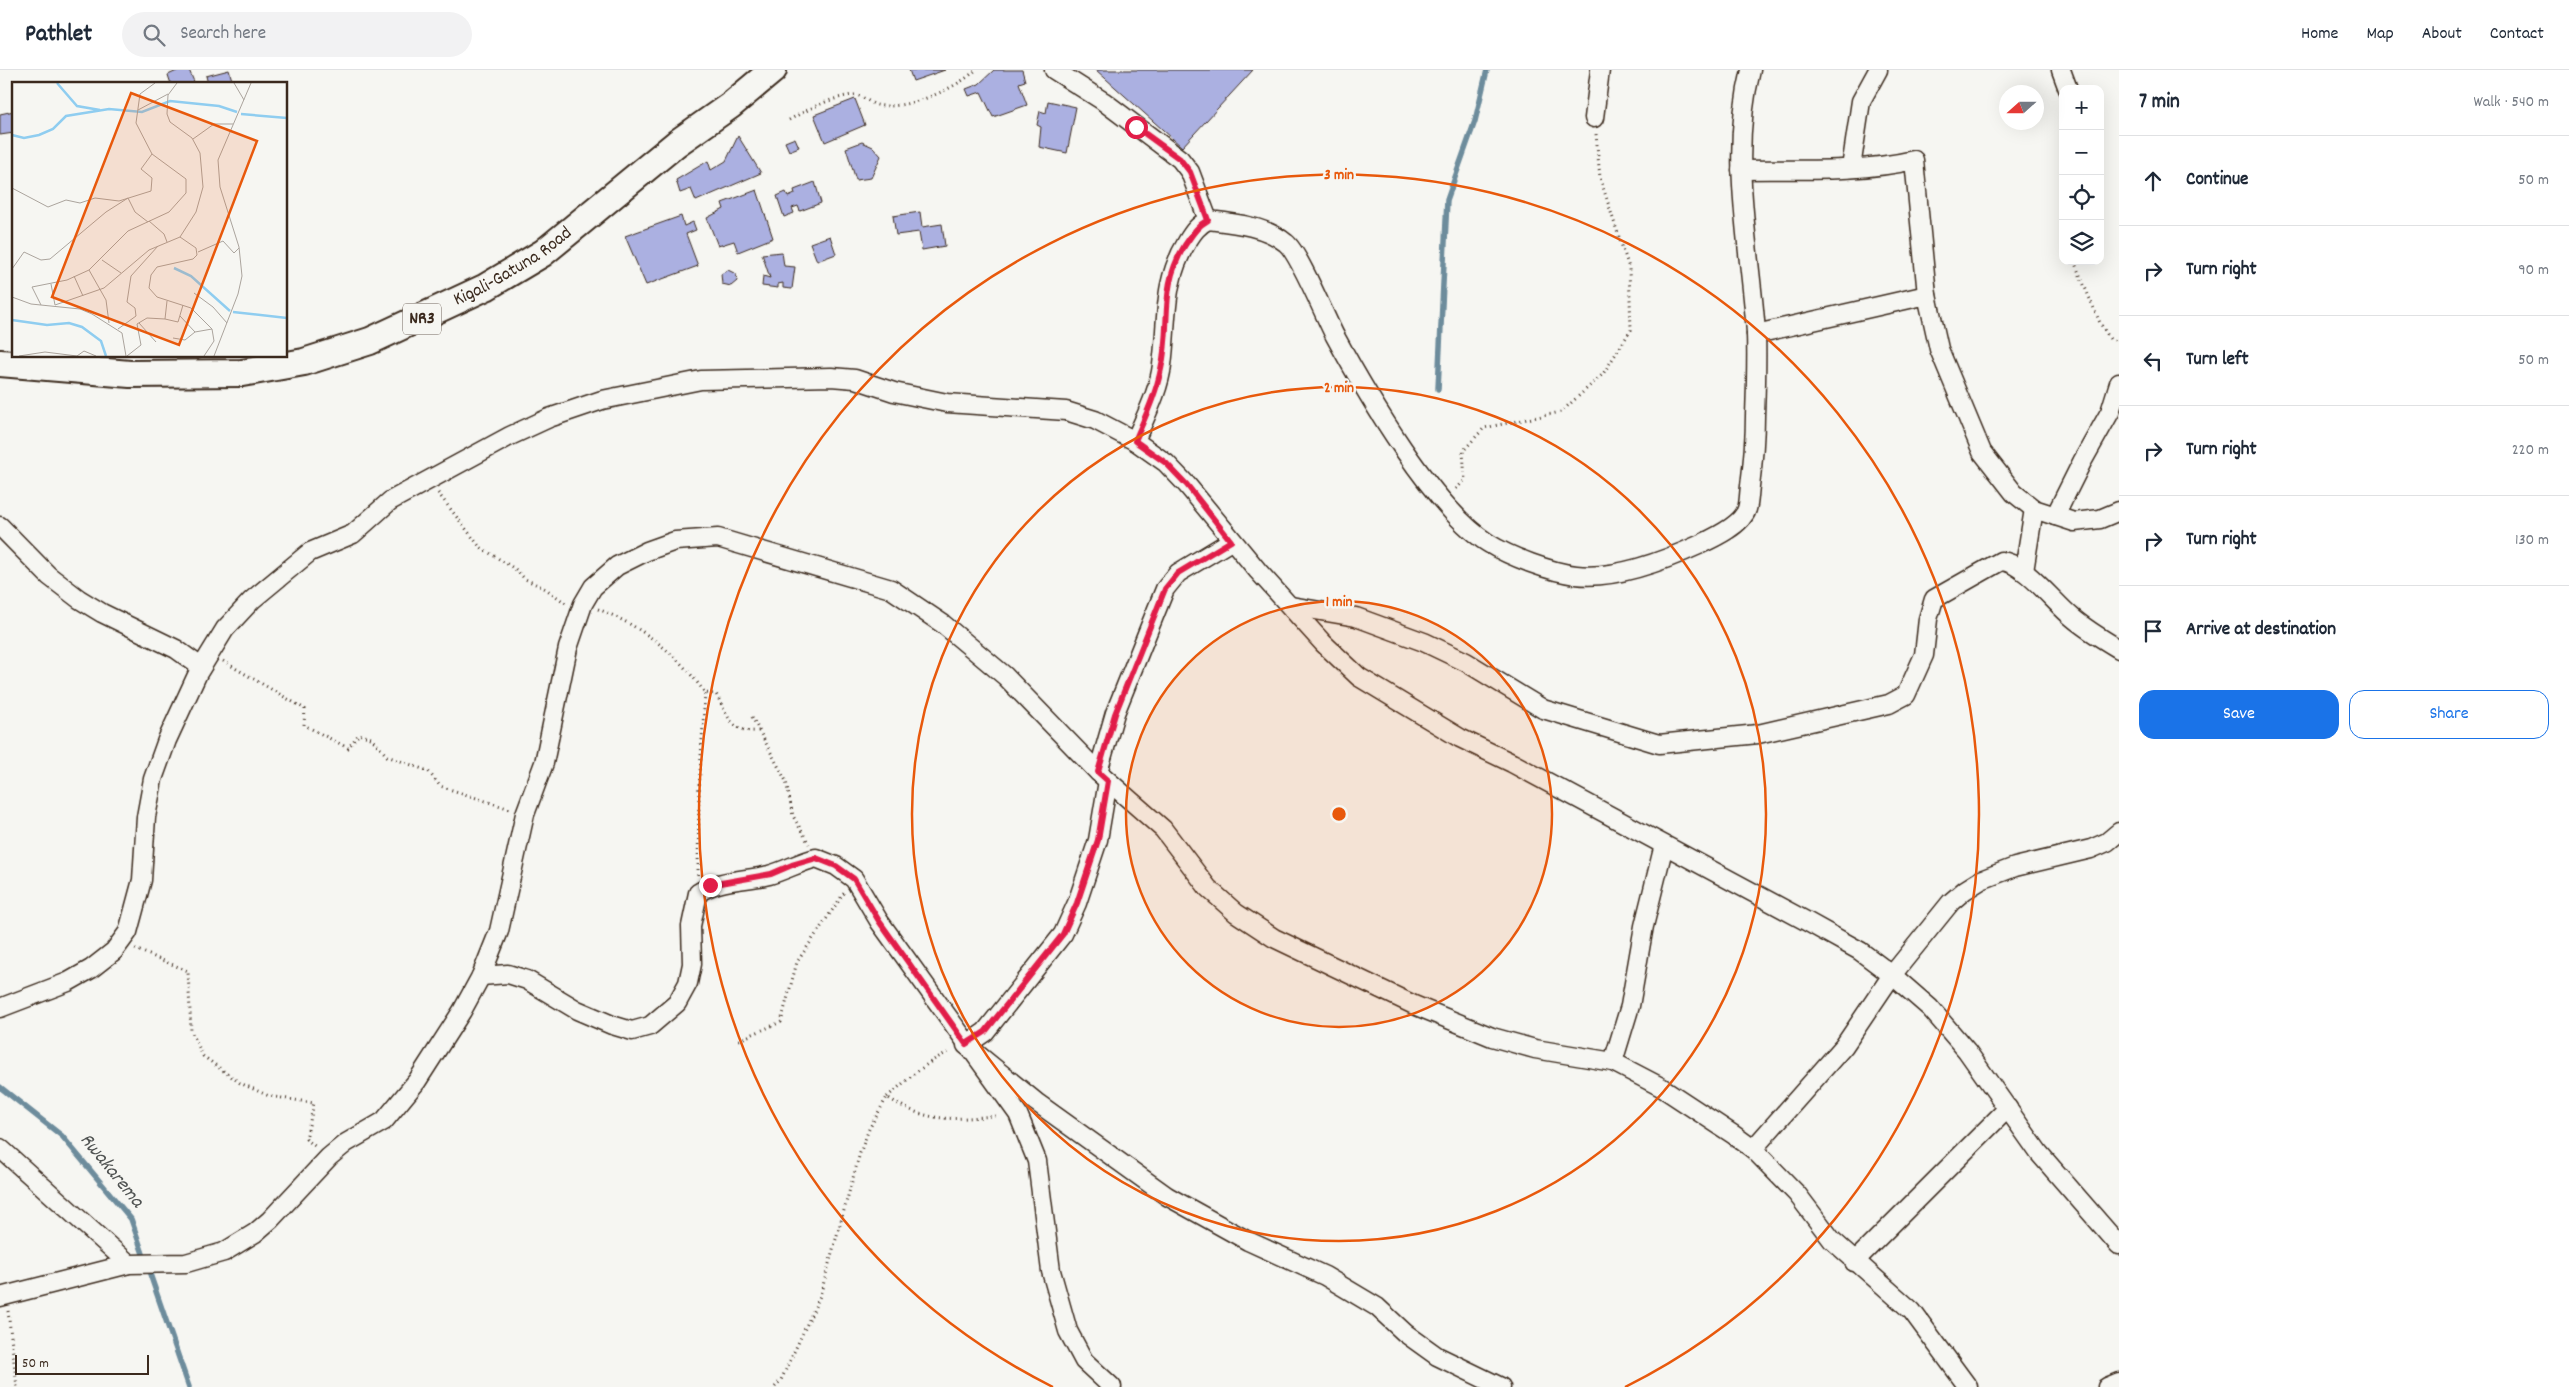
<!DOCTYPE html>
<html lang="en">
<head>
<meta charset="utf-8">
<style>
  :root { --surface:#fff; --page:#f2f2f3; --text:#1f2937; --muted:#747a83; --line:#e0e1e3; --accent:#1a73e8 }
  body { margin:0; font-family:Dekko,sans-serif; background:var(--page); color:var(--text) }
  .controls { position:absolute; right:15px; top:15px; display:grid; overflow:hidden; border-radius:10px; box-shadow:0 5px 20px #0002 }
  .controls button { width:45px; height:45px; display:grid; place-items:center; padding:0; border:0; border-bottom:1px solid var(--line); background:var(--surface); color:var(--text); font:25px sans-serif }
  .compass { position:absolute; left:1999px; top:15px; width:45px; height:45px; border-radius:50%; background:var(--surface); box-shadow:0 5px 20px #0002; rotate:249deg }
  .scale { position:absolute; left:15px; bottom:12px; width:134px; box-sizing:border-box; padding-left:5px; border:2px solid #3b2a1e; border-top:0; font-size:14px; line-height:18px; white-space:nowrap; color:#3b2a1e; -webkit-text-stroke:4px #f6f6f2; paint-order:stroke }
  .stop { position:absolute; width:15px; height:15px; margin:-11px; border:4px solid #e11d48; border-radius:50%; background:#fff }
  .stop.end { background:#e11d48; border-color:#fff; box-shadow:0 1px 5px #0008 }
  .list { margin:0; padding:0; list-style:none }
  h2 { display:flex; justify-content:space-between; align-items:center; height:65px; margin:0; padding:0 20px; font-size:21px }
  h2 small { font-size:16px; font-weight:400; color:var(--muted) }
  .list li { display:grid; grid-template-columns:32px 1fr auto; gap:15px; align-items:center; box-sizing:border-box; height:90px; padding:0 20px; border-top:1px solid var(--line) }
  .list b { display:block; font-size:19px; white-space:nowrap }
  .list em { font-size:16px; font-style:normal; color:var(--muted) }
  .actions { display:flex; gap:10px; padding:15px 20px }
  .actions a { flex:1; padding:11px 0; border:1px solid var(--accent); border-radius:15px; text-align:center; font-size:18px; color:var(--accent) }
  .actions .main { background:var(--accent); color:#fff }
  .icon { flex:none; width:28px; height:28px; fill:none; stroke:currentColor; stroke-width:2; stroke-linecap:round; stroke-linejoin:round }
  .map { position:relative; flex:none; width:2119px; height:1317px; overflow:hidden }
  header { display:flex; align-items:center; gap:30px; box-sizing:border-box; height:70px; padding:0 25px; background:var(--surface); border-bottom:1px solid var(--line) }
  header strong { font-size:24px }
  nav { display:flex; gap:28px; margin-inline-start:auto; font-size:18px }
  .search { width:350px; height:45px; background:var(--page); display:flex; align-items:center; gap:12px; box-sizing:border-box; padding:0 18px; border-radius:28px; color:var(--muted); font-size:19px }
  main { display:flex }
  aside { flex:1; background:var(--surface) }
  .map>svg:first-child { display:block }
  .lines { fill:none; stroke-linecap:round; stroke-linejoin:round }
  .stream { stroke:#6d8c9c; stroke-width:5.5 }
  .building { fill:#abb0e1; stroke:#3b2a1e }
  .minor-casing { stroke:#3b2a1e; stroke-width:21 }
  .highway-casing { stroke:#3b2a1e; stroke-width:30 }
  .path { stroke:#3b2a1e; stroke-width:3; stroke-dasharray:1 4; stroke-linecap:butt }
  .minor { stroke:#f6f6f2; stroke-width:18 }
  .highway { stroke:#f6f6f2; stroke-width:26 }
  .route { stroke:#e11d48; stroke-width:6 }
  .ring { fill:none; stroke:#e8590c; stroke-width:2.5 }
  .labels { text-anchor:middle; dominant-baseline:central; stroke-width:5; stroke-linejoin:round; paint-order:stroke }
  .shield { fill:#f6f6f2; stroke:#73675e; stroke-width:1 }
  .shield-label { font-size:18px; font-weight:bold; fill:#3b2a1e }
  .street-label { font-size:19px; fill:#3b2a1e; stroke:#f6f6f2 }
  .water-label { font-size:20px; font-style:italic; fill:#505352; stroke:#f6f6f2 }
  .inset-river { fill:none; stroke:#8fcdf0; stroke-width:2.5 }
  .inset-road { fill:none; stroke:#aba49d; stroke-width:1 }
  .view { fill:#e8590c; fill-opacity:0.15; stroke:#e8590c; stroke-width:2.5 }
  .inset-edge { fill:none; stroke:#3b2a1e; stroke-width:2.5 }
  .centre { fill:#e8590c; stroke:#f6f6f2; stroke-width:2.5 }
  .ring-label { font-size:15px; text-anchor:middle; font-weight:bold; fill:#e8590c; stroke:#f6f6f2; stroke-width:5; stroke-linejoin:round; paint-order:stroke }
</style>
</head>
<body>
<header>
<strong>Pathlet</strong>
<div class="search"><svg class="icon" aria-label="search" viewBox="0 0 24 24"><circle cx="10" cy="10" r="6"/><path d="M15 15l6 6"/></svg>Search here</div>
<nav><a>Home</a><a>Map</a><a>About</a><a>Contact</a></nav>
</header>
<main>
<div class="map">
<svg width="2119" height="1317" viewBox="0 0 2119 1317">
  <rect width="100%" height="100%" fill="#f6f6f2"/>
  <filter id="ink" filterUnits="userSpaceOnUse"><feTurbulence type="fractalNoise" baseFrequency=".02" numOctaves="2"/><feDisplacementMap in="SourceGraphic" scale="10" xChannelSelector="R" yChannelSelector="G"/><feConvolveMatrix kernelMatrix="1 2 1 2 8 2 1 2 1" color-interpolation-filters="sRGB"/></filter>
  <g filter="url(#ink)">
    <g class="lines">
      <g class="stream">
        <path d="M1438 319 1447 130 1475 51 1487 0"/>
        <path d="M0 1017 62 1066 131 1149 189 1317"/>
      </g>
    </g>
    <g class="building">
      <path d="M179 0H189L195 14H171L168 5Z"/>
      <path d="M229 0 232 10 221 14H208L206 6Z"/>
      <path d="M909 0H945L913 11Z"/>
      <path d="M994 0H1022L1025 11 1019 13 1027 35 993 47 981 22 969 26 966 19 979 14Z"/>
      <path d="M1096 0H1253L1182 77Z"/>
      <path d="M855 29 865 55 825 72 814 45Z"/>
      <path d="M1048 31 1076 37 1067 83 1039 77 1041 57 1037 55 1040 41 1046 43Z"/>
      <path d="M14 41V63L0 65V44Z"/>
      <path d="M738 66 761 103 696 131 691 119 680 123 676 110 708 91 711 100 726 91Z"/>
      <path d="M795 68 799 77 789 81 785 72Z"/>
      <path d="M862 72 873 77 881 86 871 108 856 110 846 78Z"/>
      <path d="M815 112 821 133 800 141 798 136 792 138 794 143 784 147 777 126 786 122 788 127 795 124 794 120Z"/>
      <path d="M757 120 773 168 738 182 734 171 718 176 707 148 724 139 722 133Z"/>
      <path d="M920 142 922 157 942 154 945 176 922 180 919 162 896 165 893 146Z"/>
      <path d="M681 146 684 156 693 152 696 160 686 164 698 196 646 215 625 166Z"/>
      <path d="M830 166 836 184 817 191 810 173Z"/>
      <path d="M782 182 784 196 795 197 792 219 783 218V213L778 214V218L762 216 763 206 770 208 762 184Z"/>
      <path d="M728 200 736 204 737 211 731 216 722 214 721 204Z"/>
    </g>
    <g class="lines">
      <g class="minor-casing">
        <g id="minor">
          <path d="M1054 0 1103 31 1180 89 1190 102 1208 150"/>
          <path d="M2061 0 2068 19"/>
          <path d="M1594 48 1600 0"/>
          <path d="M1851 98 1861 31 1878 0"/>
          <path d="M1741 100C1799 99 1858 103 1914 90L1927 225"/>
          <path d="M1756 264 1927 225 1939 279 1982 382 2014 423 2034 439 2074 452 2100 449 2119 441"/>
          <path d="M1135 371C1145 347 1159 321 1162 295 1168 249 1162 213 1187 172 1193 162 1198 155 1208 150 1233 153 1266 156 1286 173 1299 183 1325 247 1335 266 1367 325 1433 438 1488 473 1510 487 1551 502 1576 505 1615 510 1666 490 1701 474 1714 468 1742 455 1747 439 1749 433 1749 423 1750 416 1753 392 1755 370 1755 346 1756 318 1757 291 1756 263 1750 176 1729 87 1751 0"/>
          <path d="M2055 446 2082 392 2110 342 2119 313"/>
          <path d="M0 456 49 506 79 529 102 543 176 579 201 597"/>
          <path d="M2024 501 2034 439"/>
          <path d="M1291 536 1356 547 1424 572 1466 592 1543 639 1659 674 1758 664 1889 634 1906 625 1924 585 1928 549 1934 529 2001 491C2024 492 2054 533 2073 548 2087 560 2104 570 2119 579"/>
          <path d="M1098 702 1115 643 1165 519 1178 503 1231 471"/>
          <path d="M1108 711 1098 770 1077 833 1063 864 985 962 966 975 1036 1032 1167 1126 1248 1171 1325 1206 1377 1237 1405 1263 1437 1286 1501 1317"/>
          <path d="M481 906 508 904 527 910 577 940 612 955 632 961 650 956 677 933 688 913 692 894 691 856 698 823C719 809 744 811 769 805 784 801 800 792 816 788L836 796 854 809 879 851 1018 1044 1037 1091 1051 1201 1068 1261 1084 1291 1112 1317"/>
          <path d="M0 938 68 912 91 899 114 881 128 862 142 810 146 747 153 709 167 670 198 603 225 559 252 530 310 482 353 464 390 431 510 366 549 348 602 330 701 310 831 307 855 309 894 322 947 333 1066 341 1095 350 1135 371 1166 393 1187 415 1258 501 1323 573 1359 607 1460 668 1512 693 1806 851 1860 881 1892 905 1930 938 1967 981 2039 1083 2119 1175"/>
          <path d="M1613 992 1630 936 1644 856 1664 775"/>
          <path d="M0 1078 129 1194"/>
          <path d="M1753 1079 1844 976 1892 905 1951 832 1965 820 1981 810 2015 797 2091 779 2107 772 2119 762"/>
          <path d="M1854 1192 2008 1038"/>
          <path d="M0 1227 129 1194 186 1193 224 1182 255 1163 270 1150 329 1087 346 1073 384 1051 417 1011 462 941 481 906 499 861 525 744 544 693 568 578 583 534 593 517 617 496 647 481 675 471 718 468 891 519 943 554 1005 606 1098 702 1163 759 1208 818 1236 843 1274 868 1414 935 1492 967 1535 979 1613 992 1661 1017 1734 1065 1753 1079 1797 1124 1832 1170 1912 1241 1968 1317"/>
          <path d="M2107 1317 2119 1312"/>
        </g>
      </g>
      <g class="highway-casing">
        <g id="highway">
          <path id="s1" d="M0 293 130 304 242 303 304 292 370 271 486 217 543 183 677 73 731 35 773 0"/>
        </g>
      </g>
      <g class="path">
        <path d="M789 50C809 39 829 28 853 25 861 24 869 33 877 35 905 41 956 19 976 0"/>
        <path d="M2074 191 2100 253 2110 269 2119 271"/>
        <path d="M1456 419 1465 410 1463 381 1484 358 1561 342 1603 304 1631 260 1629 198 1600 108 1596 64"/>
        <path d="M438 423 480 477 515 499 525 509 546 519 567 534"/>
        <path d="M598 539C643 557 678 584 705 623L716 624C729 647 730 663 760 661"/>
        <path d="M223 591 305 639 304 655 348 678 359 664 371 668 387 686 428 701 440 716 510 739"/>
        <path d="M752 647 786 711 793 746 809 774"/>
        <path d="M698 805 699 718 705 623"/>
        <path d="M135 879 188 901 191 961 203 986 240 1013 269 1026 314 1033 306 1069 316 1077"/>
        <path d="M739 970 781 952 797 892 844 823"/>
        <path d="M887 1027C907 1010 927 991 951 981"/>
        <path d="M8 1241 17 1317"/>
        <path d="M775 1317 781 1310 820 1226 860 1083 869 1059 887 1027C928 1054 951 1049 997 1046"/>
      </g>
      <use href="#minor" class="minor"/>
      <use href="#highway" class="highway"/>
    </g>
  </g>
  <g class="lines" filter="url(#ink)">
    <path class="route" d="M710 815 771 804 792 795 816 788 836 796 854 809 879 851 966 974 985 962 1063 864 1077 833 1098 770 1108 711 1098 702 1115 644 1165 519 1178 503 1231 471 1187 415 1166 393 1135 371C1145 347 1156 324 1161 299 1172 254 1158 218 1185 175 1192 165 1197 156 1208 150L1190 102 1180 89 1136 57"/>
  </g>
  <circle cx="1339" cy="744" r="213" fill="#e8590c" fill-opacity=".12"/>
  <g class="ring">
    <circle cx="1339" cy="744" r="213"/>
    <circle cx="1339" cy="744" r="427"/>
    <path d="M1053 1317A640 640 0 1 1 1625 1317"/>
  </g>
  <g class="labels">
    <rect class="shield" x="403" y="233.5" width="38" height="31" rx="4"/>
    <g class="shield-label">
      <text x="422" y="249">NR3</text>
    </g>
    <g class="street-label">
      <text stroke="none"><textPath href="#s1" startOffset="536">Kigali-Gatuna Road</textPath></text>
    </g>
    <g class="water-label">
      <text transform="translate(111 1101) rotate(51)">Rwakarema</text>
    </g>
  </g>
  <g transform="translate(12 12)">
    <rect width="275" height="275" fill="#f6f6f2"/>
    <path class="inset-river" d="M45 1 65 24 88 28M229 32 275 36M0 53 12 56 27 53 41 47 54 34 97 27 130 30 158 19 207 24 225 30M162 186 179 194 218 229M221 230 275 236M0 238 35 243 57 241 70 245 89 259 94 274"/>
    <path class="inset-road" d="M222 1 232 18M126 28 156 12M181 57 202 42H221M0 106 36 125 54 118 68 121 83 116 107 119 139 109 140 96 129 87 140 72M137 139 152 152 155 160M168 155 184 166 185 173 181 177 145 185 139 193 137 206 145 215 179 226 200 247 202 259 192 274M186 170 211 159 222 171 227 166M90 178 109 191M0 187 12 170 29 178 38 177 94 130 116 116 123 130 136 140M77 188 94 218 97 241M62 194 71 214M39 202 43 223M182 211 201 225 215 241M0 215 19 222 68 227 80 232 110 251 114 274M29 223 20 205 55 198 77 188 116 149 157 130 174 111V97L140 72 124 41 128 12 143 1M43 223 92 206 137 168 168 155 184 130 191 105 188 71 180 56 158 40 155 32 156 13 165 1M168 234 183 250M153 237 166 240 171 223M127 241 144 260M106 247 124 234 123 226 115 220 119 194 146 164M161 256 173 258 183 250 200 247M7 274 33 270 65 274 72 269 84 274M115 274 129 263 125 242 135 236 153 237 155 219M202 274 226 212 230 194 227 165 208 105 206 78 239 1"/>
    <path class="view" d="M119 11 245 59 167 263 40 215Z"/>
    <rect width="275" height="275" class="inset-edge"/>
  </g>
  <circle cx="1339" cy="744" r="8" class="centre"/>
  <g class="ring-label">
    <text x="1339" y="109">3 min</text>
    <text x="1339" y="322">2 min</text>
    <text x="1339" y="536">1 min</text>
  </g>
</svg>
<div class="controls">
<button>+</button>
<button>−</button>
<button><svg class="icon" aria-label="locate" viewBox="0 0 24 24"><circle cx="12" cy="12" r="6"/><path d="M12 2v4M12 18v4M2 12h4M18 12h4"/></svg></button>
<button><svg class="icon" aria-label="layers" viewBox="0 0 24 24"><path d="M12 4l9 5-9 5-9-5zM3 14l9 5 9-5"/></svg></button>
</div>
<svg class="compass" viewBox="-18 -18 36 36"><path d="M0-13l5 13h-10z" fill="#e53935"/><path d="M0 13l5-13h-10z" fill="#747a83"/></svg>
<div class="scale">50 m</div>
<div class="stop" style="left:1136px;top:57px"></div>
<div class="stop end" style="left:710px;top:815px"></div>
</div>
<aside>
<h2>7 min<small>Walk · 540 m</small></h2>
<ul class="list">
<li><svg class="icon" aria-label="ahead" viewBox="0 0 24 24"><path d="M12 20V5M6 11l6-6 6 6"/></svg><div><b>Continue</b></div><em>50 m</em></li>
<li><svg class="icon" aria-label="right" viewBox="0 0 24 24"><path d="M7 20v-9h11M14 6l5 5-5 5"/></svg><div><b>Turn right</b></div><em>90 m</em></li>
<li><svg class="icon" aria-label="left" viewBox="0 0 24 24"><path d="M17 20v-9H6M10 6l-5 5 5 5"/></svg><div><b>Turn left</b></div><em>50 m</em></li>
<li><svg class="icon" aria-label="right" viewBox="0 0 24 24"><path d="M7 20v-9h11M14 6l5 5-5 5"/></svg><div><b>Turn right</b></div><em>220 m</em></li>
<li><svg class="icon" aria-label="right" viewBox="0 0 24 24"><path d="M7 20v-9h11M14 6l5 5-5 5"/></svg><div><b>Turn right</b></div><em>130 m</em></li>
<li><svg class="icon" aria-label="arrive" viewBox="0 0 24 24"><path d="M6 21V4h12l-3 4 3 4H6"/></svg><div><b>Arrive at destination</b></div></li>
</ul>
<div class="actions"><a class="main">Save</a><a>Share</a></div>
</aside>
</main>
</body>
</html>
